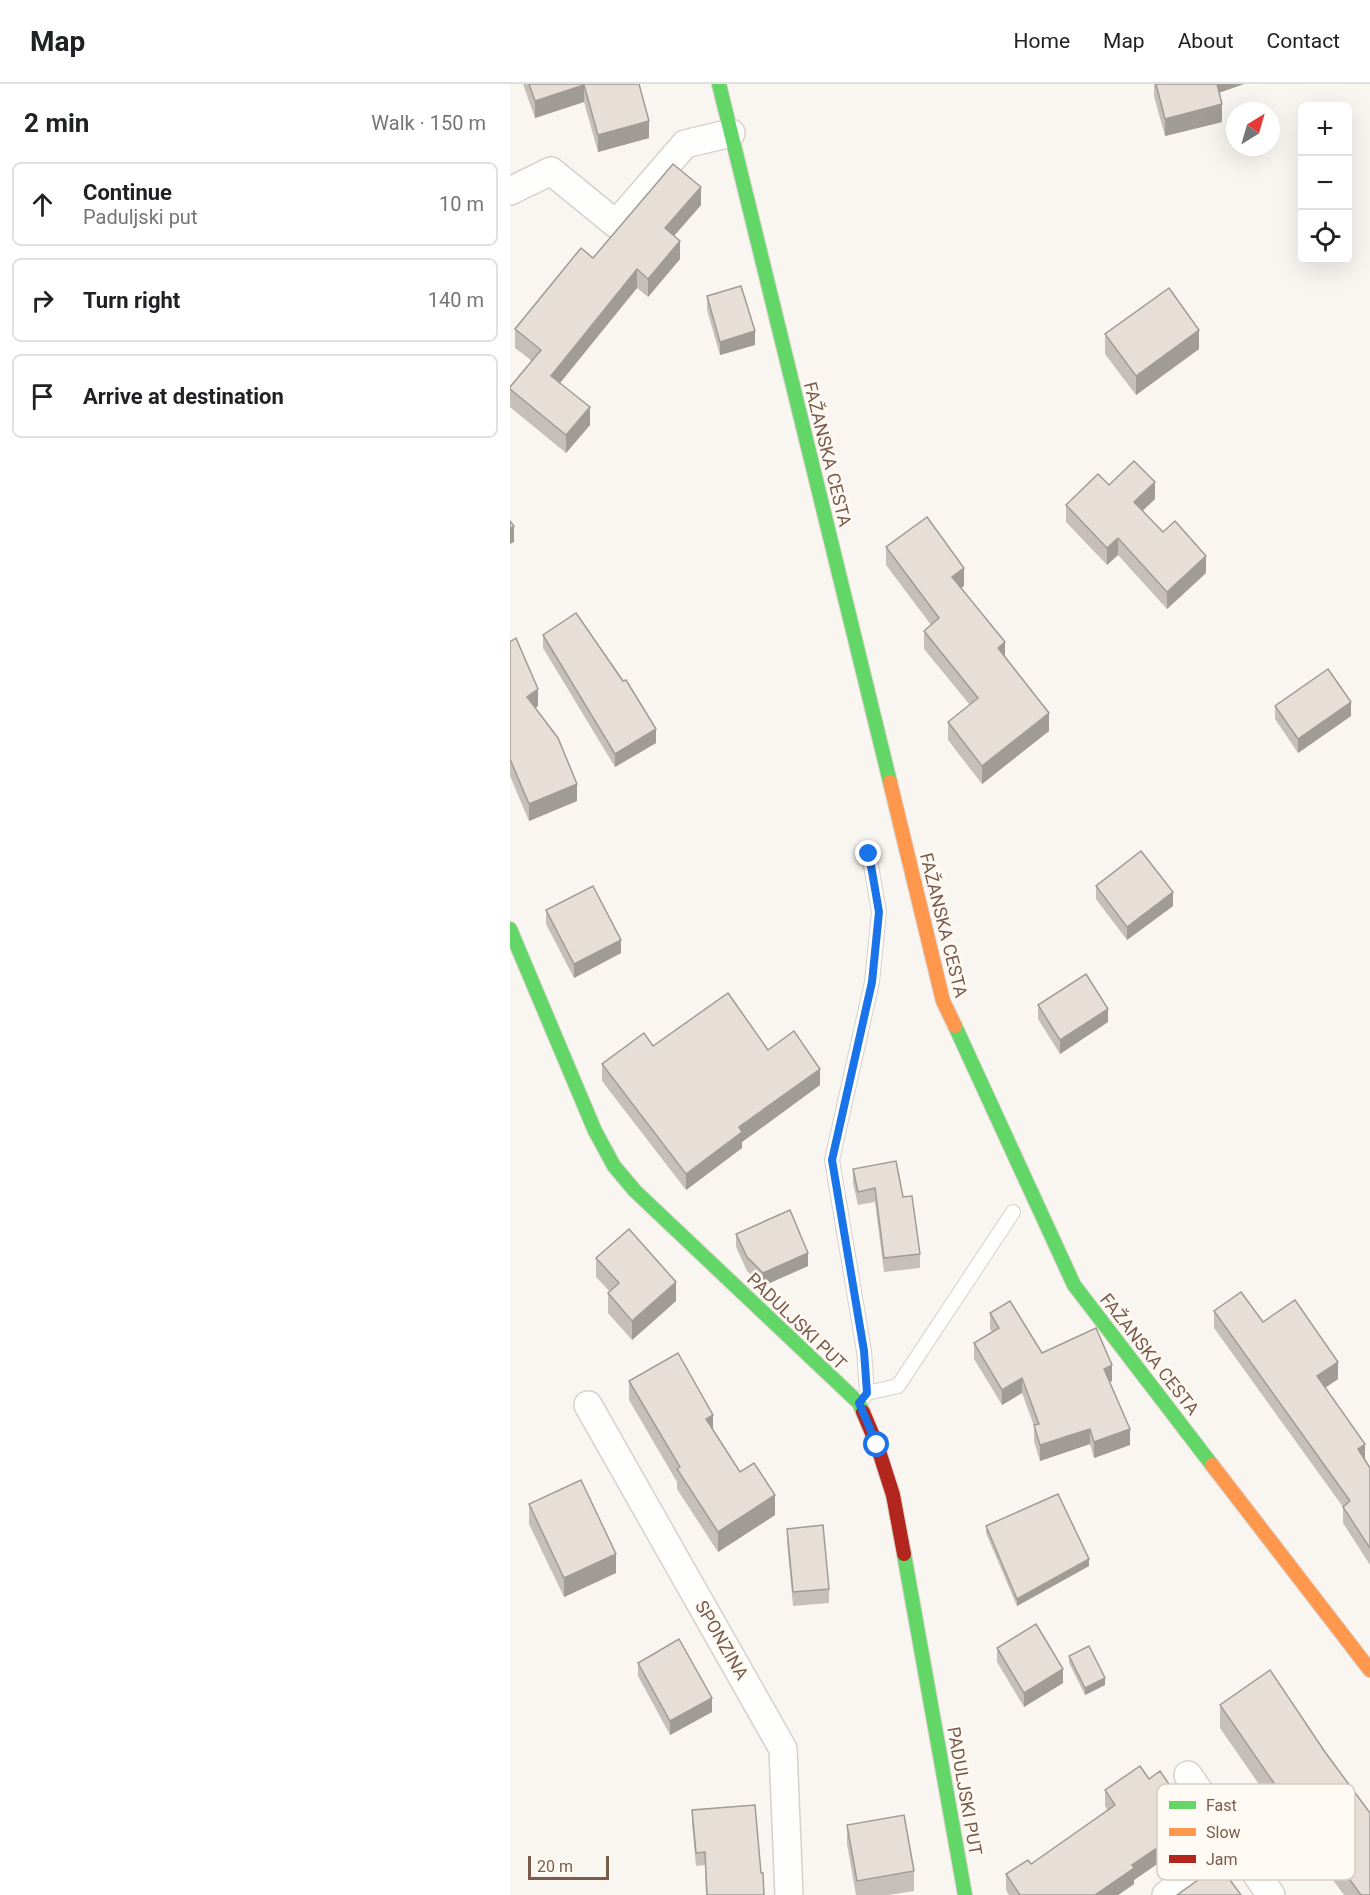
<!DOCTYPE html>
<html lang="en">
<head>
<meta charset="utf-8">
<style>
  :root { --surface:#fff; --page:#f2f2f2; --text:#202124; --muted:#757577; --line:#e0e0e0 }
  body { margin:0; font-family:Roboto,sans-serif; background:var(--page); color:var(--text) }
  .controls { position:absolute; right:18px; top:18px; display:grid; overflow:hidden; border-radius:9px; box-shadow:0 6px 24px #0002 }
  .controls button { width:54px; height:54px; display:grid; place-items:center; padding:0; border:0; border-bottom:2px solid var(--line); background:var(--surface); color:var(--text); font:30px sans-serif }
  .compass { position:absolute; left:716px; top:18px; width:54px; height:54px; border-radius:50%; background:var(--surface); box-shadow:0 6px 24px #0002; rotate:37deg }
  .scale { position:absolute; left:18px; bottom:15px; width:81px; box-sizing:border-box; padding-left:6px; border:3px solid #7a5c4d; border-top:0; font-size:16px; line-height:21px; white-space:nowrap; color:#7a5c4d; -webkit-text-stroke:4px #fffaf3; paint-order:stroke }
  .stop { position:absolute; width:18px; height:18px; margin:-14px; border:4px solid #1a73e8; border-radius:50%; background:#fff }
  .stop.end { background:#1a73e8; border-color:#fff; box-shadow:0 2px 6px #0008 }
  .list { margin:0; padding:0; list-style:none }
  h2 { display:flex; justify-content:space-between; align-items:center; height:78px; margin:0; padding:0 24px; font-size:26px }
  h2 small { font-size:20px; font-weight:400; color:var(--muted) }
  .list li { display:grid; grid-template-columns:39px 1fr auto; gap:18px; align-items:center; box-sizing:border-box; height:84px; margin:0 12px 12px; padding:0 12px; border:2px solid var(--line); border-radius:9px }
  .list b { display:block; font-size:22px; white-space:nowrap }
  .list p { margin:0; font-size:20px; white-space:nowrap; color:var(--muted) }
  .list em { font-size:20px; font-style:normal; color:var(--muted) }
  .icon { flex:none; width:33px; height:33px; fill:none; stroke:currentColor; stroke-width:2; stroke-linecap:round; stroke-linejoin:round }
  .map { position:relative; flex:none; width:860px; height:1811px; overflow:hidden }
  header { display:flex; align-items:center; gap:36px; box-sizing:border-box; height:84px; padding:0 30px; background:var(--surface); border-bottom:2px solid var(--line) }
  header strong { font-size:28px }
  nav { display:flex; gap:33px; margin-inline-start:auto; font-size:21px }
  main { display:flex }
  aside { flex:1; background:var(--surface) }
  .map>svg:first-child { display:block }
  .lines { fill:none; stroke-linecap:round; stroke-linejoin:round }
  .lane-casing { stroke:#d7d1cb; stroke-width:16 }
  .street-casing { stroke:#d7d1cb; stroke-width:30 }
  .fast-casing { stroke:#d9d2cb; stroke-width:16 }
  .slow-casing { stroke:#d9d2cb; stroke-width:16 }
  .jam-casing { stroke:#d9d2cb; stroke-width:16 }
  .lane { stroke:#fefefd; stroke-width:14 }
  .street { stroke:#fefefd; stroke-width:27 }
  .fast { stroke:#63d668; stroke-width:14 }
  .slow { stroke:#ff974d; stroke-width:14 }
  .jam { stroke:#b3261e; stroke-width:14 }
  .wall { fill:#c6bfb9 }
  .shaded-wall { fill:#a19b96 }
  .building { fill:#e6ded7; stroke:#a19b96; stroke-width:1.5 }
  .route { stroke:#1a73e8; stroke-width:8 }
  .labels { text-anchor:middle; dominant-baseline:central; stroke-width:5; stroke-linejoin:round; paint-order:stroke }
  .street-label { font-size:18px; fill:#7a5c4d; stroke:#fffaf3 }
  .key { fill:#fffaf3; stroke:#d7cbc1; stroke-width:1.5 }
  .key-label { font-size:16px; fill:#7a5c4d }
</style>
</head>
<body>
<header>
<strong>Map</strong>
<nav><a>Home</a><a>Map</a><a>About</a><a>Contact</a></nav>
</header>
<main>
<aside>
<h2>2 min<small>Walk · 150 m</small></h2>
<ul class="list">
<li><svg class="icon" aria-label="ahead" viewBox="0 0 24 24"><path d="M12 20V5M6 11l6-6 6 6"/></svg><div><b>Continue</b><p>Paduljski put</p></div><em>10 m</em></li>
<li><svg class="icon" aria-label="right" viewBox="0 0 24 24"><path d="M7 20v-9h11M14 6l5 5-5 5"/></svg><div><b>Turn right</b></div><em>140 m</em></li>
<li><svg class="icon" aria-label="arrive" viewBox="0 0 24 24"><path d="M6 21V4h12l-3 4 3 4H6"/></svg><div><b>Arrive at destination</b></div></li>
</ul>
</aside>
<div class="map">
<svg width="860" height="1811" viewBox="0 0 860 1811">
  <rect width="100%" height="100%" fill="#f9f5f0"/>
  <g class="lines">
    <g class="lane-casing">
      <g id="lane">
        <path d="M357 1309 388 1302 503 1128"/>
        <path d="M350 1318 357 1309 354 1267 322 1076 362 898 369 828 359 770"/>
      </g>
    </g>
    <g class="street-casing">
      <g id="street">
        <path d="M0 107 41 87 106 140 175 60 221 49"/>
        <path d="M78 1321 273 1665 279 1811"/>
        <path d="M726 1761 761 1811"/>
        <path d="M656 1811 726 1761 678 1691"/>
      </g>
    </g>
    <g class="fast-casing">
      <g id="fast">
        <path d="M209 0 380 698"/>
        <path d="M0 845 85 1047 104 1082 125 1107 349 1319 353 1328"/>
        <path d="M445 942 564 1201 702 1381"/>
        <path d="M394 1470 455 1811"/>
      </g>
    </g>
    <g class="slow-casing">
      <g id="slow">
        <path d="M380 698 433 917 445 942"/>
        <path d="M702 1381 860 1586"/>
      </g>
    </g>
    <g class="jam-casing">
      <path id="jam" d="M353 1328 367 1361 383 1411 394 1470"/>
    </g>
    <use href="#lane" class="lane"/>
    <use href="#street" class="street"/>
    <use href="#fast" class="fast"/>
    <use href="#slow" class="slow"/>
    <use href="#jam" class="jam"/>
  </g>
  <g class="wall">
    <path d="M13 0H129L139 54 88 68 74 18 25 34Z"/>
    <path d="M644 0H734L709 9 712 38 655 52 644 12Z"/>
    <path d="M191 121 164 152 170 175 138 213 127 204 50 299 80 341 56 369 0 323V303L22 277 5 264V245L83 174Z"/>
    <path d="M197 212 245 261 210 271 197 226Z"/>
    <path d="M595 250 689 265 626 311 595 270Z"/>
    <path d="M599 401 645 415 632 427 653 448 696 489 657 525 608 471 597 481 556 438V421Z"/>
    <path d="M376 463 454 502 451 504 495 572 539 647 472 700 438 656V638L460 621 414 565V547L421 541 376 481Z"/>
    <path d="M33 551 146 659 105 683 33 564Z"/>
    <path d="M0 558 28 622 26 624 67 717 19 737 0 692Z"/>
    <path d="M765 622 841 632 788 669 765 635Z"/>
    <path d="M586 802 663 822 617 856 586 815Z"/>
    <path d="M36 826 111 869 64 894 36 840Z"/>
    <path d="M528 921 598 938 550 970 528 935Z"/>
    <path d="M143 962 258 966 310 1001 232 1058V1064L176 1106 92 997V980Z"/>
    <path d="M343 1085 393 1113 410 1170V1184L374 1188 365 1118 348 1121 343 1099Z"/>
    <path d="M226 1150 298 1182 253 1202 237 1187 226 1163Z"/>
    <path d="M86 1174 166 1217 122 1256 98 1229V1209L100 1208 86 1193Z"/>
    <path d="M704 1227 753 1238 828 1295 815 1304 860 1384V1481L833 1439V1423L704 1244Z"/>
    <path d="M480 1229 532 1269 602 1297 600 1298 620 1361 584 1374 580 1360 530 1377 524 1357V1342L512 1309 492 1321 464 1275V1259L482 1248 480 1245Z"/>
    <path d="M119 1297 203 1347 230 1388 265 1431 208 1468 167 1405V1398L119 1316Z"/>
    <path d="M19 1420 106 1489 54 1513 19 1440Z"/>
    <path d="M476 1442 579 1482 507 1522 476 1449Z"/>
    <path d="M277 1445 319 1505V1519L283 1522 277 1458Z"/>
    <path d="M487 1564 553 1599 514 1623 487 1578Z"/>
    <path d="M559 1572 595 1601 575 1611 559 1579Z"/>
    <path d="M128 1579 202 1628 160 1651 128 1592Z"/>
    <path d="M710 1621 860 1811H834L769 1723 766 1725 710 1644Z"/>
    <path d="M639 1695 685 1754 624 1796V1800L608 1811H499L496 1806V1790L521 1780 598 1727 595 1722V1706Z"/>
    <path d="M182 1726 251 1789 254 1811H196L195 1781 186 1782 182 1740Z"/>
    <path d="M337 1741 404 1787V1807L378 1811H346L337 1760Z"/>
  </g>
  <g class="shaded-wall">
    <path d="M705 0H734L705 10Z"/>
    <path d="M74 1V18L25 34V17Z"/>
    <path d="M712 20V38L655 52V35Z"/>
    <path d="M139 37V54L88 68V51Z"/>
    <path d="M191 103V121L155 162V144Z"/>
    <path d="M170 157V175L138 213V195Z"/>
    <path d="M127 185V204L41 310V292Z"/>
    <path d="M689 246V265L626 311V292Z"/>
    <path d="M245 247V261L210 271V258Z"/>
    <path d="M80 323V341L56 369V351Z"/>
    <path d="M645 398V415L624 435V418Z"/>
    <path d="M4 442V458L0 460V445Z"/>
    <path d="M608 454V471L597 481V464Z"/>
    <path d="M696 472V489L657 525V508Z"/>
    <path d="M454 484V502L442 511V493Z"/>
    <path d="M495 558V576L488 564Z"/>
    <path d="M28 605V622L17 630V613Z"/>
    <path d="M841 618V632L788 669V655Z"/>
    <path d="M539 629V647L472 700V682Z"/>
    <path d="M146 645V659L105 683V670Z"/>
    <path d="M67 700V717L19 737V720Z"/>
    <path d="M663 808V822L617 856V843Z"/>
    <path d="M111 856V869L64 894V880Z"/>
    <path d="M598 925V938L550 970V956Z"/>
    <path d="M310 985V1001L232 1058V1064L176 1106V1090L229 1043Z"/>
    <path d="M298 1169V1182L253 1202V1189Z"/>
    <path d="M166 1198V1217L122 1256V1237Z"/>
    <path d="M828 1278V1295L807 1309V1292Z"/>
    <path d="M602 1281V1297L594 1301V1285Z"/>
    <path d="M512 1294V1309L492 1321V1306Z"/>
    <path d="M203 1331V1351L196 1335Z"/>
    <path d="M580 1345V1360L530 1377V1361Z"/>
    <path d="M620 1345V1361L584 1374V1358Z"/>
    <path d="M855 1360V1377L848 1365Z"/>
    <path d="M265 1411V1431L208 1468V1448Z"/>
    <path d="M106 1470V1489L54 1513V1494Z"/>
    <path d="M579 1475V1482L507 1522V1515Z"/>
    <path d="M553 1585V1599L514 1623V1609Z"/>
    <path d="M595 1594V1601L575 1611V1604Z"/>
    <path d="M202 1614V1628L160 1651V1637Z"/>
    <path d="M769 1700V1723L766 1725V1702Z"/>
    <path d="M685 1738V1754L624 1796V1800L608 1811H585L622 1781Z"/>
  </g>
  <g class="building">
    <path d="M19 0H129L139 37 88 51 74 1 25 17Z"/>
    <path d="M646 0H707L712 20 655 35Z"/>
    <path d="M163 80 191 103 155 144 170 157 138 195 127 185 41 292 80 323 56 351 0 305V303L31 266 5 245 71 164 83 174Z"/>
    <path d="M231 202 245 247 210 258 197 212Z"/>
    <path d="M659 204 689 246 626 292 595 250Z"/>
    <path d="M624 377 645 398 624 418 653 448 665 437 696 472 657 508 608 454 597 464 556 421 588 390 599 401Z"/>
    <path d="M417 433 454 484 442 493 495 558 488 564 539 629 472 682 438 638 468 614 414 547 429 534 376 463Z"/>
    <path d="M0 437 4 442 0 445Z"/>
    <path d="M66 529 113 597 116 596 146 645 105 670 33 551Z"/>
    <path d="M6 554 28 605 17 613 48 654 67 700 19 720 0 675V558Z"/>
    <path d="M818 585 841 618 788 655 765 622Z"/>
    <path d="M631 767 663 808 617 843 586 802Z"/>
    <path d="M83 802 111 856 64 880 36 826Z"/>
    <path d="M576 890 598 925 550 956 528 921Z"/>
    <path d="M218 909 258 966 284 947 310 985 229 1043 232 1048 176 1090 92 980 134 949 143 962Z"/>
    <path d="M386 1077 393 1113 402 1112 410 1170 374 1174 365 1104 348 1108 343 1085Z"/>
    <path d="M280 1126 298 1169 253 1189 237 1173 226 1150Z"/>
    <path d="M119 1145 166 1198 122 1237 98 1209 109 1199 86 1174Z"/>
    <path d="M731 1208 753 1238 785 1216 828 1278 807 1292 855 1360 848 1365 860 1384V1464L833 1423 840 1417 704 1227Z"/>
    <path d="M500 1217 532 1269 586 1244 602 1281 594 1285 620 1345 584 1358 580 1345 530 1361 524 1341 529 1340 512 1294 492 1306 464 1259 489 1244 480 1229Z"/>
    <path d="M168 1269 203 1331 196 1335 230 1388 244 1379 265 1411 208 1448 167 1385 170 1383 119 1297Z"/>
    <path d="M71 1396 106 1470 54 1494 19 1420Z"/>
    <path d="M548 1410 579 1475 507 1515 476 1442Z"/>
    <path d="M313 1441 319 1505 283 1508 277 1445Z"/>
    <path d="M526 1540 553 1585 514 1609 487 1564Z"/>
    <path d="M169 1555 202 1614 160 1637 128 1579Z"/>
    <path d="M579 1562 595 1594 575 1604 559 1572Z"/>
    <path d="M760 1586 815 1668 860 1729V1811H851L769 1700 766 1702 710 1621Z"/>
    <path d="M630 1682 639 1695 650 1687 685 1738 622 1781 624 1784 585 1811H510L496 1790 518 1776 521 1780 605 1721 595 1706Z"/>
    <path d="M245 1721 251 1789H253L254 1811H197L195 1768 186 1769 182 1726Z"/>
    <path d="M394 1731 404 1787 347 1797 337 1741Z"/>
    <path d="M709 1781 731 1811H667Z"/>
  </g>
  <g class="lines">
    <path class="route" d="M359 770 369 828 362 898 322 1076 354 1267 357 1309 349 1319 367 1361"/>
  </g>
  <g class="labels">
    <g class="street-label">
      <text transform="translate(318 370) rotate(76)">FAŽANSKA CESTA</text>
      <text transform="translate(434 841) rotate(76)">FAŽANSKA CESTA</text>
      <text transform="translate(287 1237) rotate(44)">PADULJSKI PUT</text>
      <text transform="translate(640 1270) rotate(52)">FAŽANSKA CESTA</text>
      <text transform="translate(212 1556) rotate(60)">SPONZINA</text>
      <text transform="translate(455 1707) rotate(80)">PADULJSKI PUT</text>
    </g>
  </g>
  <rect x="647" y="1700" width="198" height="96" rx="9" class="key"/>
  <rect x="659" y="1717" width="27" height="8" fill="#63d668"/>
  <rect x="659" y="1744" width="27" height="8" fill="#ff974d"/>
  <rect x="659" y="1771" width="27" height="8" fill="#b3261e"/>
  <g class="key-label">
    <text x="696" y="1727">Fast</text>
    <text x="696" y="1754">Slow</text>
    <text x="696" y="1781">Jam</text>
  </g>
</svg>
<div class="controls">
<button>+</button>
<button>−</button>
<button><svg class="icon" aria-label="locate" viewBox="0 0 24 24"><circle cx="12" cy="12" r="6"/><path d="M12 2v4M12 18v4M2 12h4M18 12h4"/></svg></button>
</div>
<svg class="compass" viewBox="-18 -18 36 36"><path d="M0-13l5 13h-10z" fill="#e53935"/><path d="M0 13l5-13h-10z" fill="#757577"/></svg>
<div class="scale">20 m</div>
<div class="stop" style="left:367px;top:1361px"></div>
<div class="stop end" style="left:359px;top:770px"></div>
</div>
</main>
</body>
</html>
